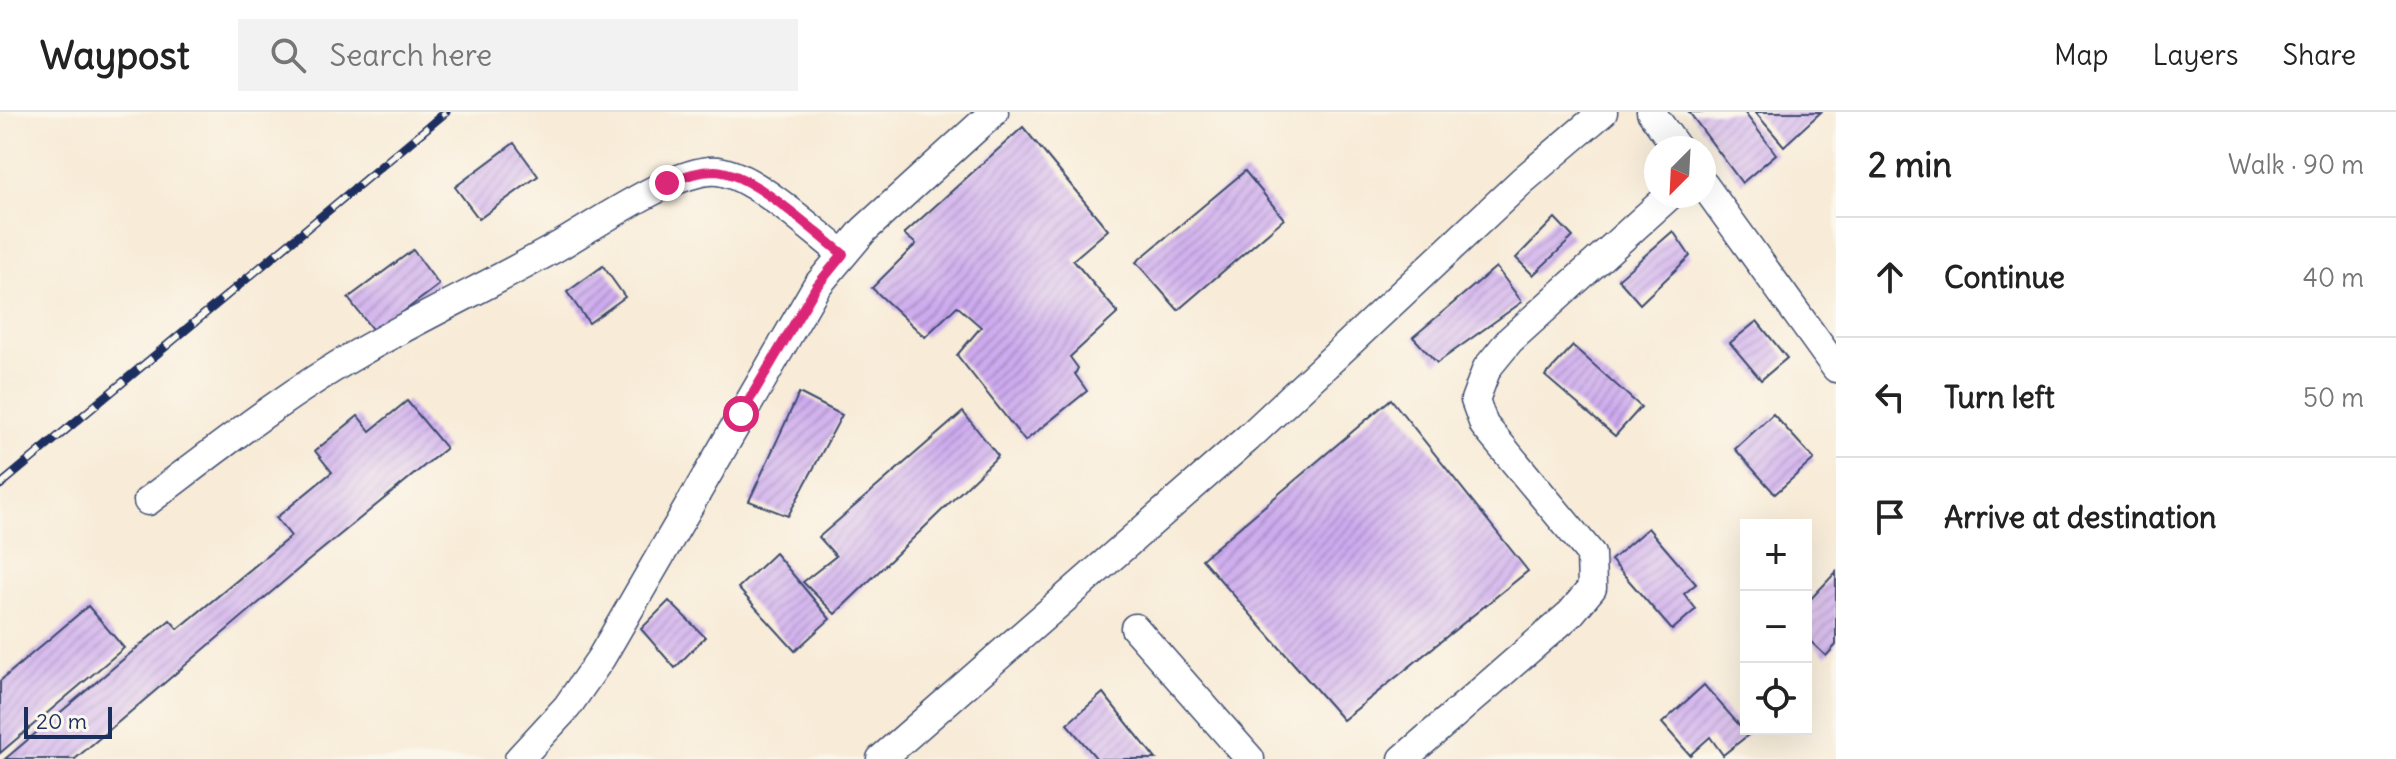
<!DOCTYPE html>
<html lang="en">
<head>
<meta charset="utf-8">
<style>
  :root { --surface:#fff; --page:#f2f2f2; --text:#222; --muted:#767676; --line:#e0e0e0 }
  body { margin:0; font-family:Delius,sans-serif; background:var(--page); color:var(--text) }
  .controls { position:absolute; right:24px; bottom:24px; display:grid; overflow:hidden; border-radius:0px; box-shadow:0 8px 32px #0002 }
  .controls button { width:72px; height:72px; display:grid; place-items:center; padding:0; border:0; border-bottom:2px solid var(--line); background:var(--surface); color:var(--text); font:40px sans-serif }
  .compass { position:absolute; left:1644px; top:24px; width:72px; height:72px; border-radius:50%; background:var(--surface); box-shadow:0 8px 32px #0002; rotate:204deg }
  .scale { position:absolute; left:24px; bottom:20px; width:88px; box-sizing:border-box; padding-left:8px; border:4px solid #1b2f5e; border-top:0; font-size:22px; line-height:28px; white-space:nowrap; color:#1b2f5e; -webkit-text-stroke:6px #fbf7ec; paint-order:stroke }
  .stop { position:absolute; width:24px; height:24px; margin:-18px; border:6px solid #db2777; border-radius:50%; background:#fff }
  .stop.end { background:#db2777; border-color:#fff; box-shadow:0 2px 8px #0008 }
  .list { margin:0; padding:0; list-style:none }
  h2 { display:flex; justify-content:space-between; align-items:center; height:104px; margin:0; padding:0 32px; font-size:34px }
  h2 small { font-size:26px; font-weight:400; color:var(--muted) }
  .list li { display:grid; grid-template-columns:52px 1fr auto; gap:24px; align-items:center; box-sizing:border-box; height:120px; padding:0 32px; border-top:2px solid var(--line) }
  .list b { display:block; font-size:30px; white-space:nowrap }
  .list em { font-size:26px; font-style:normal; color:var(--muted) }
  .icon { flex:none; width:44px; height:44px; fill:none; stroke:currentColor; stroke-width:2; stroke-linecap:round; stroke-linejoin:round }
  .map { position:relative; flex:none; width:1836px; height:647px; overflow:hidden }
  header { display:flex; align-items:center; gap:48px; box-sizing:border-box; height:112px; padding:0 40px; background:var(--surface); border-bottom:2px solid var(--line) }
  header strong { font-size:38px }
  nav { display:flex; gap:44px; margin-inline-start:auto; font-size:28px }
  .search { width:560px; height:72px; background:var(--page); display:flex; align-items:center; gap:20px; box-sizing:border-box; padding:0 28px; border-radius:0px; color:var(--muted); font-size:30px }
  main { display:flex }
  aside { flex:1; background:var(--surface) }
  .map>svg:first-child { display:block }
  .building { fill:url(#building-hatch) }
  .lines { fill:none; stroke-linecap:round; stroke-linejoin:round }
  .minor-casing { stroke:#3c4b70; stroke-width:31 }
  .minor { stroke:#fff; stroke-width:28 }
  .rail-casing { stroke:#1b2f5e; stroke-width:9 }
  .rail { stroke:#fbf7ec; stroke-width:6; stroke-dasharray:18; stroke-linecap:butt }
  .route { stroke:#db2777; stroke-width:10 }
</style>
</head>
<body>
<header>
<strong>Waypost</strong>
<div class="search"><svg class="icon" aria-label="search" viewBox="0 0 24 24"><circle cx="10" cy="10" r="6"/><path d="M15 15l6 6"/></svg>Search here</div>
<nav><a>Map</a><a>Layers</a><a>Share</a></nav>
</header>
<main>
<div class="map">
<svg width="1836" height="647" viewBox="0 0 1836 647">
  <defs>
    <pattern id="building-hatch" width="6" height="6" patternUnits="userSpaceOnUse" patternTransform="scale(2)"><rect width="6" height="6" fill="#cdaaee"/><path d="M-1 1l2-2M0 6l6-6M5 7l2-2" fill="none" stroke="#a68bc4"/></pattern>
  </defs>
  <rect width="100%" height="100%" fill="#fbf7ec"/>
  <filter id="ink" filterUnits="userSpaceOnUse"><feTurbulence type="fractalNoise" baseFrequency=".0125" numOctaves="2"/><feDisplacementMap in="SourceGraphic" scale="16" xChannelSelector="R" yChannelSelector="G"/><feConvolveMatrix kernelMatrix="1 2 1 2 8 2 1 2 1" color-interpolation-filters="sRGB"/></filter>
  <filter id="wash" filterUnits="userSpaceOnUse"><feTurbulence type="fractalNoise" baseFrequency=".006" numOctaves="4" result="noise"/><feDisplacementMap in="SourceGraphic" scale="32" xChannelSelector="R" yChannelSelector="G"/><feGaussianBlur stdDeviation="1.8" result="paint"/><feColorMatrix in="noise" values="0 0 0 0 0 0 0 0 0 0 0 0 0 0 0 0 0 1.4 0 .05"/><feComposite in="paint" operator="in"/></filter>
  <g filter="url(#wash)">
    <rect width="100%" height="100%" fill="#f8ebd7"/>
    <g id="blocks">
      <g class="building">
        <path d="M1689 0H1744L1776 42 1742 71Z"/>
        <path d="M1755 0H1821L1784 34Z"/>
        <path d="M1023 15 1108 118 1073 148 1118 201 1070 245 1078 256 1075 262 1087 279 1025 329 957 243 981 215 957 194 925 225 872 176 916 132 904 122Z"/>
        <path d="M514 31 538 64 479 107 455 75Z"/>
        <path d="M1245 59 1284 107 1178 198 1136 150Z"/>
        <path d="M1555 106 1573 125 1533 163 1516 146Z"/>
        <path d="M1673 119 1690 144 1640 192 1618 167Z"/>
        <path d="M413 138 439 173 375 221 348 186Z"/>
        <path d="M603 154 625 185 589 211 567 180Z"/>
        <path d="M1496 155 1522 190 1437 251 1413 225Z"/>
        <path d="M1757 209 1787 246 1761 268 1730 231Z"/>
        <path d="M1573 234 1641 295 1615 324 1545 264Z"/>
        <path d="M799 281 842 303 788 404 749 389Z"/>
        <path d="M1391 287 1528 459 1343 608 1202 447Z"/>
        <path d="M407 289 446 336 308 449 75 647H5L170 508 178 517 291 424 276 406 332 360 315 339 358 304 370 319Z"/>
        <path d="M963 300 998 344 835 502 803 470 836 444 819 425Z"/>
        <path d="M1773 302 1814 347 1775 382 1735 337Z"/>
        <path d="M1648 416 1696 472 1684 482 1696 497 1672 518 1611 448Z"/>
        <path d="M775 441 830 507 795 539 738 476Z"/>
        <path d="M1836 460V533L1826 544 1806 525V492Z"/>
        <path d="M669 489 705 525 675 556 641 517Z"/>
        <path d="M88 494 124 536 0 641V569Z"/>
        <path d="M1704 573 1748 623 1723 643 1710 625 1690 643 1662 611Z"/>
        <path d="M1103 581 1156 647H1097L1067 612Z"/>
      </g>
    </g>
  </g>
  <g filter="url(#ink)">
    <use href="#blocks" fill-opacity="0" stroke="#3c4b70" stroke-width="2"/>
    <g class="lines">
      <g class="minor-casing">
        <g id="minor">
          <path d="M1651 0 1677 36"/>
          <path d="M1704 73 1836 256"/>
          <path d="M148 389C217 337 286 282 362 239 425 203 491 172 555 136 593 115 677 55 718 59 754 63 813 119 843 142"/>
          <path d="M1135 516 1250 647"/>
          <path d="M519 647 567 595 601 546 816 175 864 118 994 0"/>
          <path d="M881 647 1248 326 1523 68 1603 0"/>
          <path d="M1403 647 1571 501 1592 476 1591 442 1484 313 1475 288 1487 256 1510 228 1669 84"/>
        </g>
      </g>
      <use href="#minor" class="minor"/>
      <g class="rail-casing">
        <path id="rail" d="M0 373 446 0"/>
      </g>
      <use href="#rail" class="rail"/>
    </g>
  </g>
  <g class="lines" filter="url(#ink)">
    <path class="route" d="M667 71C683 65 697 59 715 59 752 60 813 119 843 142L816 175 741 302"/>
  </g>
</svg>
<div class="controls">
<button>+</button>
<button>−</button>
<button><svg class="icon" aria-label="locate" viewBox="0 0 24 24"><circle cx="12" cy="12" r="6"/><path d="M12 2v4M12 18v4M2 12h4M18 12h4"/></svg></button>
</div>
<svg class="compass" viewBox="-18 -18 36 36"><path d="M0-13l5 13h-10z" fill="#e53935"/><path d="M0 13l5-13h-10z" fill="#767676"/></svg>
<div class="scale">20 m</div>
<div class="stop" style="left:741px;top:302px"></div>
<div class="stop end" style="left:667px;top:71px"></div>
</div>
<aside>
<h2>2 min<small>Walk · 90 m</small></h2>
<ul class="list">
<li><svg class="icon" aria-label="ahead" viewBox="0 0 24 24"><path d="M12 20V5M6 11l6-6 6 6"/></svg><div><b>Continue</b></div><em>40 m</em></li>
<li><svg class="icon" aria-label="left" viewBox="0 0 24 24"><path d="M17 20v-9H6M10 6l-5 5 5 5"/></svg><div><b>Turn left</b></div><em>50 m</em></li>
<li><svg class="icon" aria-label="arrive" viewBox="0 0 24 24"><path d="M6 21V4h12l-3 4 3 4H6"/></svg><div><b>Arrive at destination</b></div></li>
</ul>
</aside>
</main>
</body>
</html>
